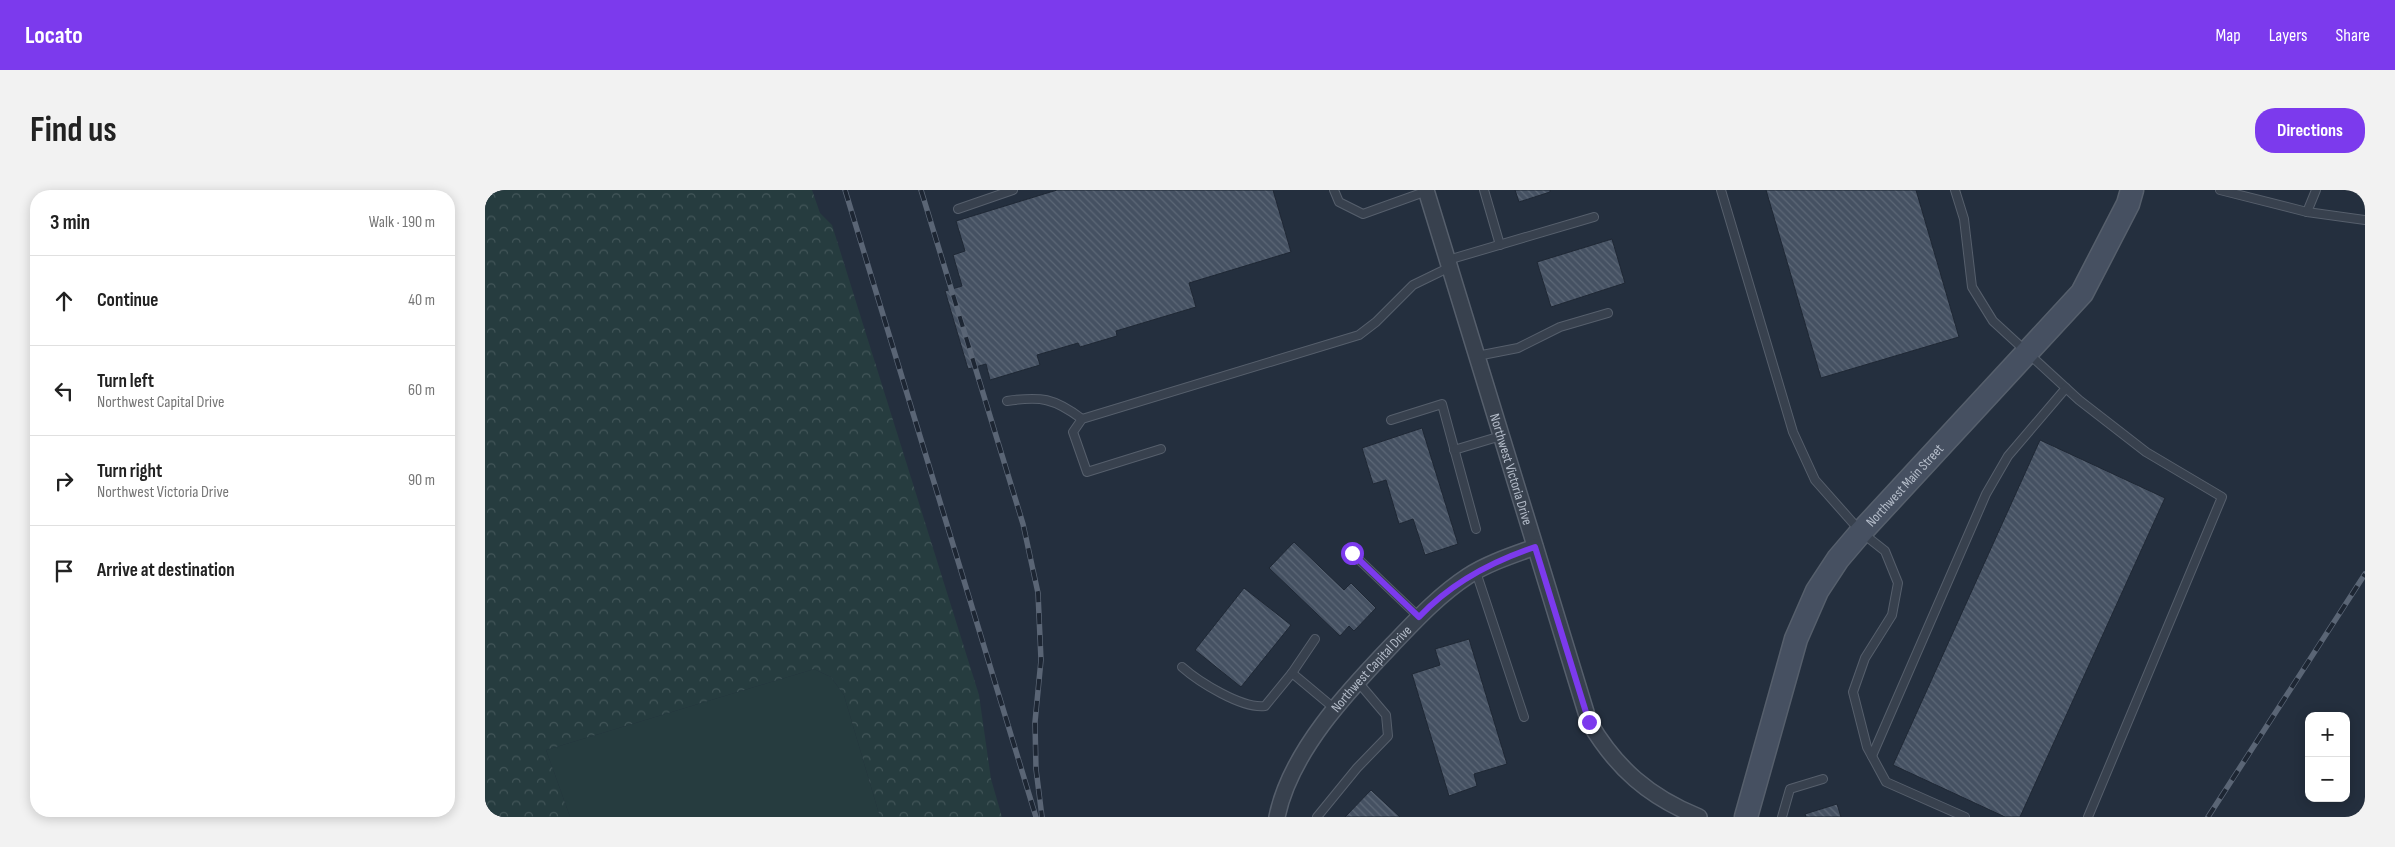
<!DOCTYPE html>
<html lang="en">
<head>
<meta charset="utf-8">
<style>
  :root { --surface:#fff; --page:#f2f2f2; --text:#222; --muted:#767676; --line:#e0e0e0; --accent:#7c3aed }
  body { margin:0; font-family:"Sofia Sans Condensed",sans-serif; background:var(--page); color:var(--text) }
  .controls { position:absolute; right:15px; bottom:15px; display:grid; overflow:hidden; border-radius:10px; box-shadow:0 2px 12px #0003 }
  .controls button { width:45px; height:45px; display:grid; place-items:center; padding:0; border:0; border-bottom:1px solid var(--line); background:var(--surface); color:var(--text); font:25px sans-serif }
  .stop { position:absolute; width:15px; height:15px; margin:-11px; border:4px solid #7c3aed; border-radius:50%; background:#fff }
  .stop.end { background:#7c3aed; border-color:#fff; box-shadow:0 1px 5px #0008 }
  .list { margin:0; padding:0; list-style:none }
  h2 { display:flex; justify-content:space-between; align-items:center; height:65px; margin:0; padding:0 20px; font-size:21px }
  h2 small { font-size:16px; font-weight:400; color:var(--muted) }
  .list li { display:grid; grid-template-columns:32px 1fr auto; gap:15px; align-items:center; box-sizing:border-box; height:90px; padding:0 20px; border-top:1px solid var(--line) }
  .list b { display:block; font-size:19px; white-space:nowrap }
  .list p { margin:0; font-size:16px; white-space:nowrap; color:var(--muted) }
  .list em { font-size:16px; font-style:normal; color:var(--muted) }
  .icon { flex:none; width:28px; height:28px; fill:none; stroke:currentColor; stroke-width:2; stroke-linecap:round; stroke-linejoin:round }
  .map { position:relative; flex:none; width:1880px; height:627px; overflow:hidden; border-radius:20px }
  header { display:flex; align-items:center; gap:30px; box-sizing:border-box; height:70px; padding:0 25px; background:var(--accent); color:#fff }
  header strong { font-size:24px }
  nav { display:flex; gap:28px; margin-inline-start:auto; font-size:18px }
  .intro { display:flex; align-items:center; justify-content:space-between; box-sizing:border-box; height:120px; padding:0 30px }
  h1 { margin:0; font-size:35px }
  .button { padding:12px 22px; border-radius:20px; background:var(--accent); color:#fff; font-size:18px; font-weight:700 }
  main { display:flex; gap:30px; padding:0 30px }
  aside { flex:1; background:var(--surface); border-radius:20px; box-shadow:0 2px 12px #0003 }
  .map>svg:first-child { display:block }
  .green { fill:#263c3f }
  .forest { fill:url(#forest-crowns) }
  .building { fill:url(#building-back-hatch); stroke:#1f2835 }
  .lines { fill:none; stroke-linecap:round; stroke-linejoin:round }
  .lane-casing { stroke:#565f6c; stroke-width:10 }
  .street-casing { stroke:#565f6c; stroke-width:18 }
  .secondary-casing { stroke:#565f6c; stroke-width:25 }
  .lane { stroke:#38414e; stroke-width:8 }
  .street { stroke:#38414e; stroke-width:15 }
  .secondary { stroke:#465061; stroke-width:22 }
  .rail-casing { stroke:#5a6575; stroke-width:5.5 }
  .rail { stroke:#1d2633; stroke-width:4; stroke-dasharray:11; stroke-linecap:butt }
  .route { stroke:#7c3aed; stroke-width:6 }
  .labels { text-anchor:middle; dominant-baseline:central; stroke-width:4; stroke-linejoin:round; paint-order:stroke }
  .street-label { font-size:14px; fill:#b4bcc9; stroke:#1d2633 }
</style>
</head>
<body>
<header>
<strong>Locato</strong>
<nav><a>Map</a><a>Layers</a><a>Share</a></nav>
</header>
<div class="intro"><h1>Find us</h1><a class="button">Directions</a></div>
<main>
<aside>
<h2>3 min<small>Walk · 190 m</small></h2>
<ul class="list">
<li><svg class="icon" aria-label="ahead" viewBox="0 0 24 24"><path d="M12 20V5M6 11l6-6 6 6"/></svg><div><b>Continue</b></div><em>40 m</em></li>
<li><svg class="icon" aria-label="left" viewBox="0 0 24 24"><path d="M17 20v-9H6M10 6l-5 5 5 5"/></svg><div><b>Turn left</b><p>Northwest Capital Drive</p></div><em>60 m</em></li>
<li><svg class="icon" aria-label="right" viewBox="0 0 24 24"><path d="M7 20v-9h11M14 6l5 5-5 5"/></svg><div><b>Turn right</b><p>Northwest Victoria Drive</p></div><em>90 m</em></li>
<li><svg class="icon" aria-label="arrive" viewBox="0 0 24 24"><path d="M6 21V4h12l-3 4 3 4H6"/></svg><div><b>Arrive at destination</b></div></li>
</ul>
</aside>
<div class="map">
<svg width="1880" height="627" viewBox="0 0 1880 627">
  <defs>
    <pattern id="forest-crowns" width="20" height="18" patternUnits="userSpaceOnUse" patternTransform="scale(1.25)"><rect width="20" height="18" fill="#263c3f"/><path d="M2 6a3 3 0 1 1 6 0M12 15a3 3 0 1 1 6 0" fill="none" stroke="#435659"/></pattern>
    <pattern id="building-back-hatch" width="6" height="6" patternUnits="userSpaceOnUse" patternTransform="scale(1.25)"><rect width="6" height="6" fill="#455162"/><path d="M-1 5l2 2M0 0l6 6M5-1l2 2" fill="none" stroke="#5d6877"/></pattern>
  </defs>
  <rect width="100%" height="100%" fill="#242f3e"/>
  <path class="green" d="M329 479 346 487 359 505 395 627H85L61 560Z"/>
  <path class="forest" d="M0 0H327L335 23 347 35 494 505 506 589 517 627H395L359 505 346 487 329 479 61 560 85 627H0Z"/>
  <g class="building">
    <path d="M572 0H788L806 62 704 93 711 117 631 141 632 146 595 157 593 153 552 165 555 175 505 190 501 174 483 179 460 101 477 96 468 65 480 61 471 31Z"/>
    <path d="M1030 0H1065V2L1034 12Z"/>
    <path d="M1281 0H1431L1474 147 1336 188Z"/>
    <path d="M1127 49 1140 93 1066 117 1052 72Z"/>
    <path d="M937 238 973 354 940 365 928 329 914 334 901 290 888 294 877 258Z"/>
    <path d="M1555 250 1680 308 1535 627H1520L1408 575Z"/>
    <path d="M809 352 859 400 866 393 891 418 869 441 864 436 855 446 784 378Z"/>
    <path d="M759 398 806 435 756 497 710 460Z"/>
    <path d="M984 449 1022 574 989 584 992 596 964 606 927 484 955 475 950 459Z"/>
    <path d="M886 600 915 627H860Z"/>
    <path d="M1352 614 1356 627H1321L1320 624Z"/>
  </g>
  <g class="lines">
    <g class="lane-casing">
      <g id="lane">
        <path d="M849 0 854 12 878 24 942 1"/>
        <path d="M999 0 1015 55"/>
        <path d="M1236 0 1308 242 1330 290 1376 342 1400 361 1413 393 1407 425 1380 468 1368 502 1382 557 1401 592 1480 627"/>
        <path d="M1470 0 1479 29 1487 97 1508 131 1594 210 1661 262 1737 307 1603 627"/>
        <path d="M1735 0 1822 22 1880 30"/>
        <path d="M473 19 528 0"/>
        <path d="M1822 22 1831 0"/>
        <path d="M963 70 1109 27"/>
        <path d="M992 166 1033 158 1075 137 1123 123"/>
        <path d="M522 211C556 206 569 208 597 229"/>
        <path d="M906 230 957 214 991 339"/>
        <path d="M676 259 602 282 588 242 597 229 874 145 891 132 928 95 965 77"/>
        <path d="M969 260 1016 246"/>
        <path d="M867 363 934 427"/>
        <path d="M991 382 1039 527"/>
        <path d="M697 477C714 492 757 519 780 516L807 483 850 519"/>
        <path d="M807 483 830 449"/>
        <path d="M1387 566 1501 304 1523 266 1581 198"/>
        <path d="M832 627 872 578 903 546 901 525 873 492"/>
        <path d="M1297 627 1305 599 1338 589"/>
      </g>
    </g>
    <g class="street-casing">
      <g id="street">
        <path id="s1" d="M941 0 1104 532C1131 578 1164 607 1214 627"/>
        <path id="s2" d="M792 627C805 562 863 501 907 455 931 430 954 405 983 386 1003 373 1028 365 1050 357"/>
      </g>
    </g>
    <g class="secondary-casing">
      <g id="secondary">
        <path id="s3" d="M1261 627 1311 449 1332 401 1353 369 1376 342 1597 103 1643 14 1647 0"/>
      </g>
    </g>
    <use href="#lane" class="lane"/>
    <use href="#street" class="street"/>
    <use href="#secondary" class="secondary"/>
    <g class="rail-casing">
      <g id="rail">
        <path d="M360 0 551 627"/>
        <path d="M436 0 538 334 553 403 556 470 550 532 551 579 557 627"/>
        <path d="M1723 627 1880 384"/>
      </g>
    </g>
    <use href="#rail" class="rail"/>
  </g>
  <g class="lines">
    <path class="route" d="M867 363 934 427C966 393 1005 372 1050 357L1104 532"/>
  </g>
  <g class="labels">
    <g class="street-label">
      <text stroke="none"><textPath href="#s1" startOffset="292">Northwest Victoria Drive</textPath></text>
      <text stroke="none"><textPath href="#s3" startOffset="375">Northwest Main Street</textPath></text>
      <text stroke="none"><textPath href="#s2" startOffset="178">Northwest Capital Drive</textPath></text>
    </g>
  </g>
</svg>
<div class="controls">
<button>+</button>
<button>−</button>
</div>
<div class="stop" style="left:867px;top:363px"></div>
<div class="stop end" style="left:1104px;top:532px"></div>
</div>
</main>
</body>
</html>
